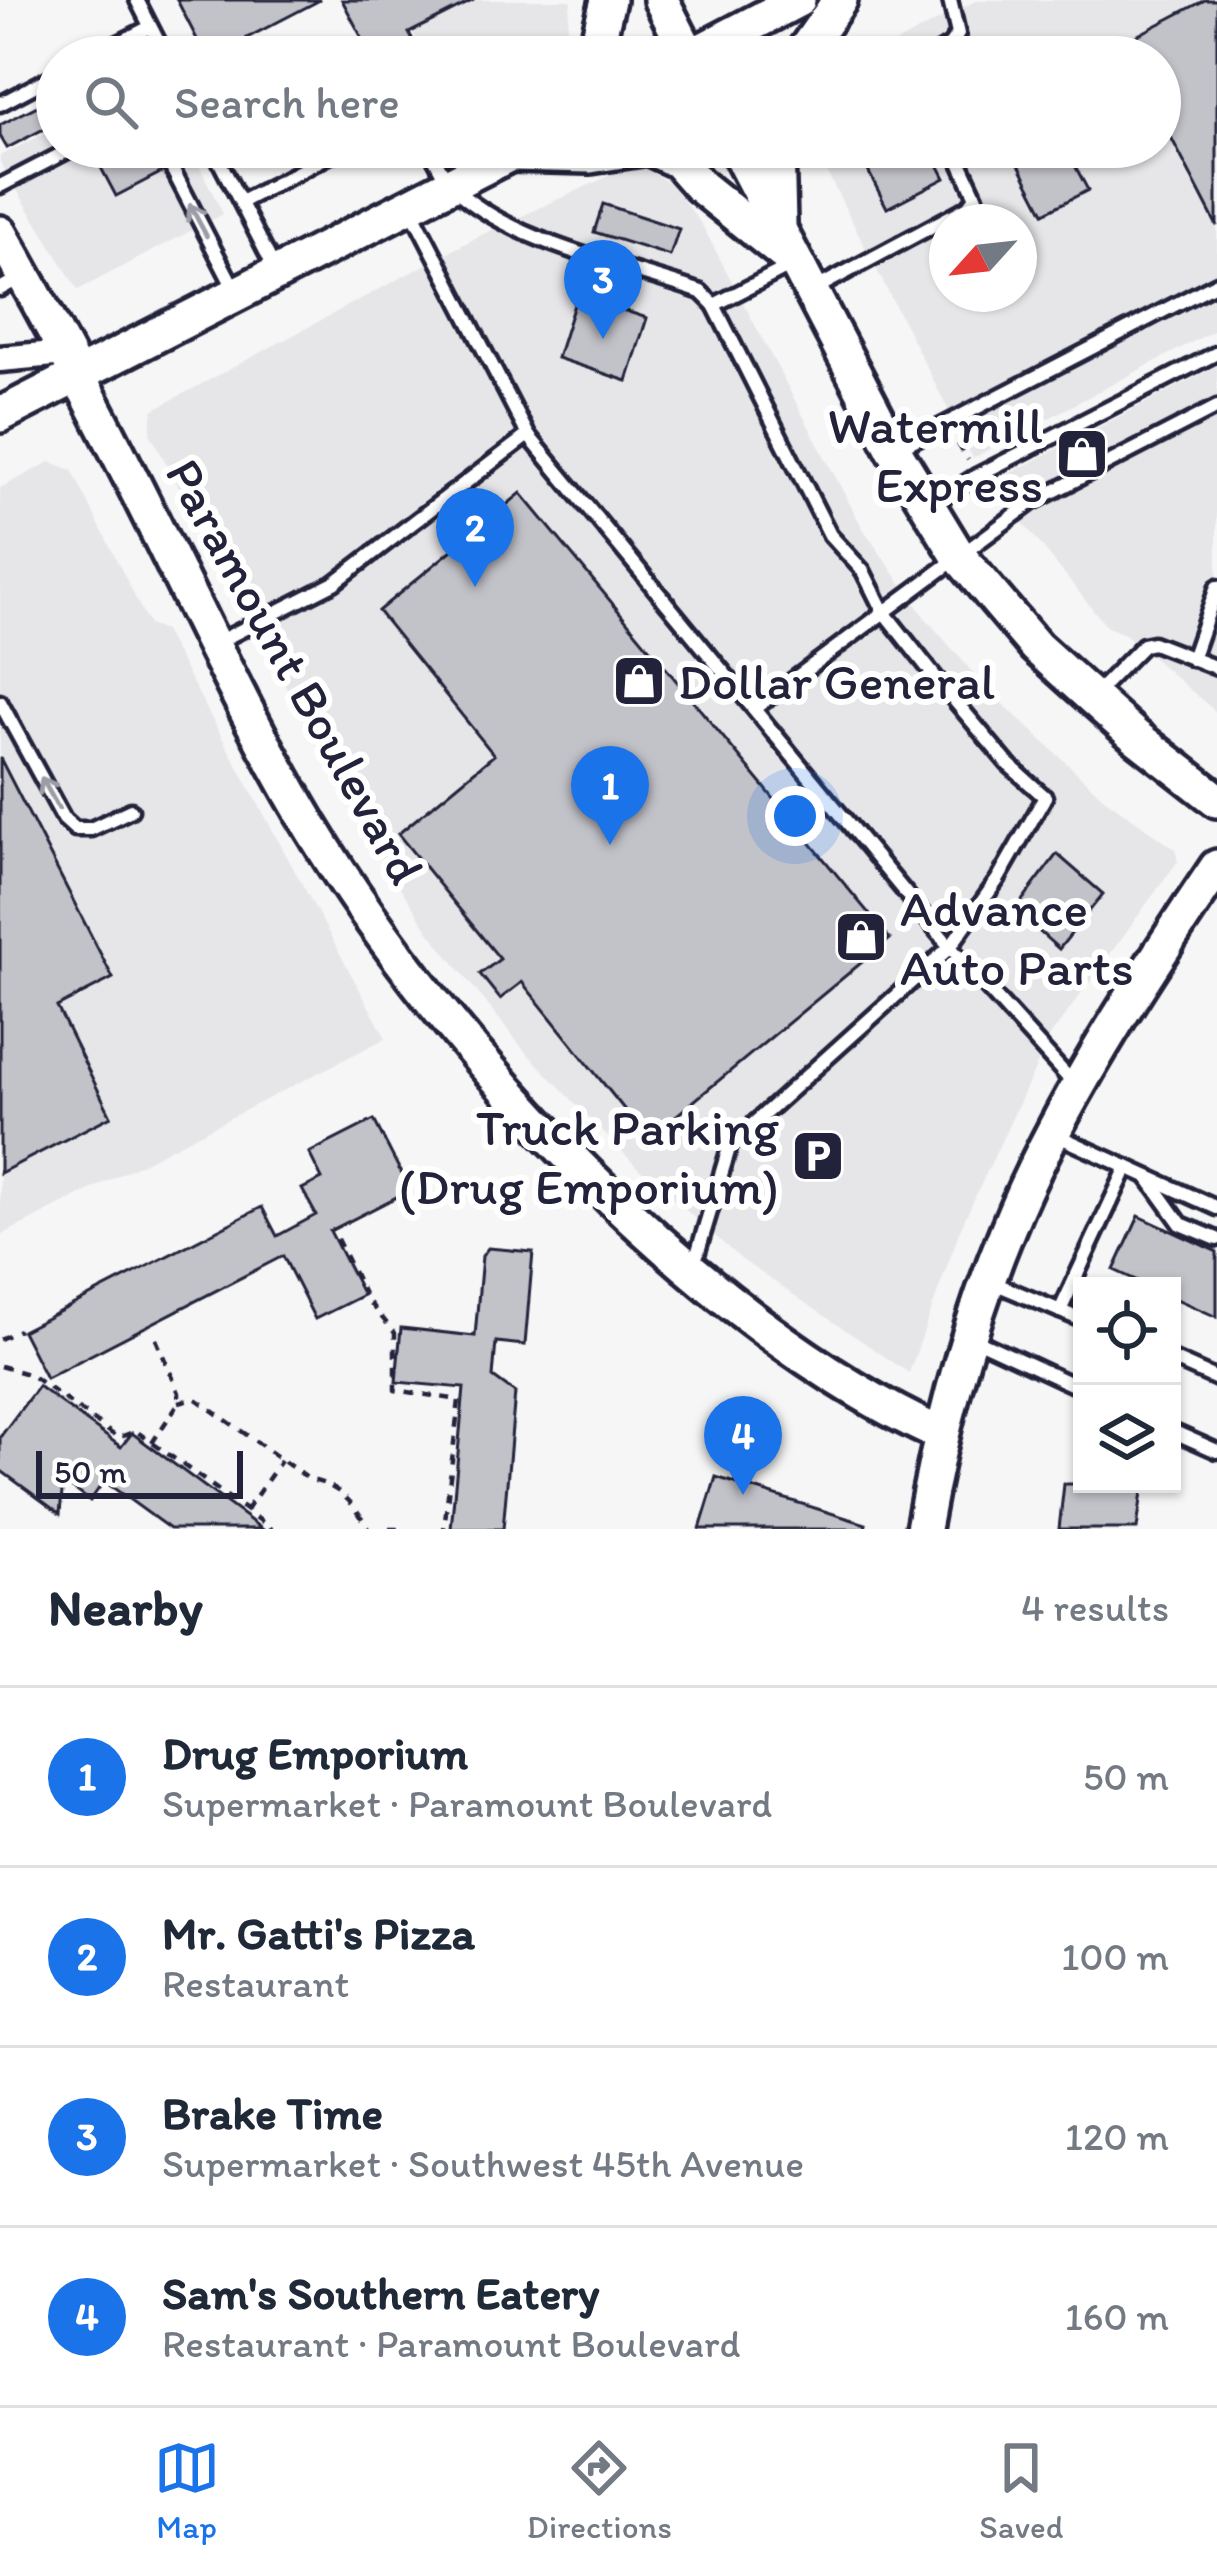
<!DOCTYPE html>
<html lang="en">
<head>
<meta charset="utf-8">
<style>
  :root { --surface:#fff; --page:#f6f6f7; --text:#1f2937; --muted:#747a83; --line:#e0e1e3; --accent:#1a73e8 }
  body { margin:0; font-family:Itim,sans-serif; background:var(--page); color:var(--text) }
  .controls { position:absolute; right:36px; bottom:36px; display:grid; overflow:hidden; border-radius:0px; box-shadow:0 3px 9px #0004 }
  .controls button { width:108px; height:108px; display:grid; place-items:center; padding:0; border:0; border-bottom:3px solid var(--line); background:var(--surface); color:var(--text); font:60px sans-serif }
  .compass { position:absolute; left:929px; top:204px; width:108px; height:108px; border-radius:50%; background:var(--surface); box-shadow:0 3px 9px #0004; rotate:243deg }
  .scale { position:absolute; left:36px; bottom:30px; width:207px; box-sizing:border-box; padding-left:12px; border:6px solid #22223b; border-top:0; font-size:33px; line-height:42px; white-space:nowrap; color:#22223b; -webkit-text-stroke:9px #fff; paint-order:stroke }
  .you { position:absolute; left:795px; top:816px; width:42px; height:42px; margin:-30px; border:9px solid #fff; border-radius:50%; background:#1a73e8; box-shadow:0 0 0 18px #1a73e833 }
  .badge { display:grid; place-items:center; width:78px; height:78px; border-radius:50%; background:var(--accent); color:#fff; font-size:39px; font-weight:700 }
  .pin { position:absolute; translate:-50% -99px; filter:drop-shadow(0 3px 6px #0008) }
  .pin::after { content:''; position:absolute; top:63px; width:42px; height:36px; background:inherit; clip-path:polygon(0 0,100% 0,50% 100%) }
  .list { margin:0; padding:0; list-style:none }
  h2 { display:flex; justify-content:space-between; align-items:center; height:156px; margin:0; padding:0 48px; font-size:51px }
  h2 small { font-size:39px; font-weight:400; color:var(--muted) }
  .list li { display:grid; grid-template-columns:78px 1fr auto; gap:36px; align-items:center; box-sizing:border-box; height:180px; padding:0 48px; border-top:3px solid var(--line) }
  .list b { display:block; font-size:45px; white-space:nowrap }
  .list p { margin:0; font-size:39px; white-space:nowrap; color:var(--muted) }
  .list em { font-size:39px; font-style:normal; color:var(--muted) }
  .icon { flex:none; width:66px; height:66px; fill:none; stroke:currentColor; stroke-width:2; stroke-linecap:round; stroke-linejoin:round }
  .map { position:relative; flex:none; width:1217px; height:1529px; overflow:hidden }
  .search { position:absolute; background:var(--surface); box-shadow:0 3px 9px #0004; left:36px; right:36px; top:36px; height:132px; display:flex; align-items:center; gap:30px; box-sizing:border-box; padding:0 42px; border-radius:66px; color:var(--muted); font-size:45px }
  .sheet { height:876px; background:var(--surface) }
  nav { display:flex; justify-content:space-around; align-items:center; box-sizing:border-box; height:168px; border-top:3px solid var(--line); background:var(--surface); font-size:33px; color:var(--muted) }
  nav a { display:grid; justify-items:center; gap:6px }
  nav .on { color:var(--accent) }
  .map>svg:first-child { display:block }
  .built { fill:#e6e6e9; fill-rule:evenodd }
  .building { fill:#c2c2c9; stroke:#22223b; stroke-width:3 }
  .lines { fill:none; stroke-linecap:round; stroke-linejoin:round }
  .lane-casing { stroke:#22223b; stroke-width:21 }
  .street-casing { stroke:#22223b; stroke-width:33 }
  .secondary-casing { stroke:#22223b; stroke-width:42 }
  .path { stroke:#22223b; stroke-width:4.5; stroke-dasharray:9 9; stroke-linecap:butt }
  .lane { stroke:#fff; stroke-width:12 }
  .street { stroke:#fff; stroke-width:24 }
  .secondary { stroke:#fff; stroke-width:33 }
  .oneway { stroke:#9c9ca7 }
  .labels { text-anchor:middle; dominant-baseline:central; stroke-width:12; stroke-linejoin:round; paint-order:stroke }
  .poi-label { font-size:51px; fill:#22223b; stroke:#fff; text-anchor:end }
  .street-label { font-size:51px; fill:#22223b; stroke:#fff }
</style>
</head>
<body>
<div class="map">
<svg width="1217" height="1529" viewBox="0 0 1217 1529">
  <rect width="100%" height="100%" fill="#f6f6f7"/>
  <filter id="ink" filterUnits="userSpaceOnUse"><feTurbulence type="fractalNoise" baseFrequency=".00833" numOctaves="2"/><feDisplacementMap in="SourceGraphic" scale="24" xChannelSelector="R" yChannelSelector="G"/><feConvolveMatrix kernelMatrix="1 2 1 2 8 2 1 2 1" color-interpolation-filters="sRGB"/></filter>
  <g filter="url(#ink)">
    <g class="built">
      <path d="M396 0H570L571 2 566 39 530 57H426Z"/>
      <path d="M977 0H1217V329L973 458 814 147H1160V57H869ZM947 222H1019V294H947Z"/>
      <path d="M57 127V147H190L223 214 78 290 0 162V156Z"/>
      <path d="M628 167 647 170 671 184 702 225 862 527 923 615 986 688 1104 798 1175 849 1178 861 1051 1035 961 1227 909 1373 742 1260 635 1165 523 1049 430 933 361 828 150 433 153 410 479 236Z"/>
      <path d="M1217 366V713L1125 634 1107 627 991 483Z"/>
      <path d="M50 462 72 470 149 625 164 631 386 1038 0 1236V488Z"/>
    </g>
    <g class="building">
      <path d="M177 0H320L247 38 257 57H206Z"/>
      <path d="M342 0H474L409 33 422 57H372Z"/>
      <path d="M1205 0H1217V226L1160 116V57H1096Z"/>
      <path d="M57 96V122L7 148 0 136V125Z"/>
      <path d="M128 147H151L162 172 116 196 98 162Z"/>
      <path d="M856 147H929L945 178 887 208Z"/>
      <path d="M1010 147H1065L1088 190 1044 213Z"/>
      <path d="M603 204 679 229 670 256 594 232Z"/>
      <path d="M577 295 647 318 627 381 557 358Z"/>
      <path d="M521 493 890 939 648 1139 522 982 500 999 480 974 500 959 398 834 494 755 378 611Z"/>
      <path d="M0 758 113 978 57 1007 111 1116 0 1173Z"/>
      <path d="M1057 854 1103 894 1059 949 1015 910Z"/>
      <path d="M374 1120 410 1190 330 1231 363 1295 315 1319 283 1256 46 1378 22 1331 262 1207 277 1236 316 1215 302 1189 322 1179 309 1153Z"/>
      <path d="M1139 1216 1217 1252V1317L1172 1297V1286H1149L1114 1270Z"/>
      <path d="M488 1248 533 1252 525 1345 496 1342 493 1377 515 1393 503 1529H451L464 1388 396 1382 401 1328 475 1336 482 1256Z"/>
      <path d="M38 1386 121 1447 132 1433 262 1529H170L104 1481 90 1501 63 1481 60 1514 0 1470V1437Z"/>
      <path d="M716 1477 866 1524 865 1529H700Z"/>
      <path d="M1064 1484H1143L1137 1529H1059Z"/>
    </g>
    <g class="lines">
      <g class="lane-casing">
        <g id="lane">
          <path d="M137 0 166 57"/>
          <path d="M91 57 150 27"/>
          <path d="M931 57 950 45 958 34 950 0"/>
          <path d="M0 104 57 74"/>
          <path d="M161 147 236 292"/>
          <path d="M212 147 276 271"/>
          <path d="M428 147C436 159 442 177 453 187 511 243 624 265 701 292L714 305 792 265"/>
          <path d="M0 186 75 147"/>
          <path d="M241 202 346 147"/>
          <path d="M0 289 23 276"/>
          <path d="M811 291 968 207 976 197 953 147"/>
          <path d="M528 435 950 947 1074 1084"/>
          <path d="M895 450 1217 283"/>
          <path d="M932 504 978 475 1217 353"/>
          <path d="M214 644 334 583 528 435 411 209"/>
          <path d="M1192 659 1217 587"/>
          <path d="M1094 695 1143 645 1153 643 1217 668"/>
          <path d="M0 702 64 819 75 829H91L131 810"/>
          <path d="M755 708 1031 503 1217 407"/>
          <path d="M1054 1134 1217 1208"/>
          <path d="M1148 1178 1181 1224 1217 1239"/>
          <path d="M693 1268 730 1145 950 947 998 879 1045 797 1008 764 940 683 883 611 863 571 830 535 714 305"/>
          <path d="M989 1281 1082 1320"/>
          <path d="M1060 1311 1127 1167"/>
          <path d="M974 1339 1082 1389"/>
          <path d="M1172 1359 1217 1379"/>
          <path d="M1172 1431 1217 1451"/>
        </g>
      </g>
      <g class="street-casing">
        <path id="street" d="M0 359 65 353"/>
      </g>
      <g class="secondary-casing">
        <g id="secondary">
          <path d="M661 0 690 57"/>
          <path d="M594 57 608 0"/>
          <path d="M689 57 798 0"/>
          <path d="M800 57 840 0"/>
          <path d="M736 147 894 450 958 555 1036 647 1135 736 1217 800"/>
          <path d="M777 147 779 224"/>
          <path d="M511 154 590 156 648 147 678 161 700 186 783 253"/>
          <path d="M0 233C60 338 116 447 169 555 215 648 259 741 312 829 446 1051 702 1326 940 1434"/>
          <path d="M0 415 524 147"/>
          <path d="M923 1529C941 1426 967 1328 1007 1231 1055 1110 1144 975 1217 867"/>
        </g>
      </g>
      <g class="path">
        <path d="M958 444 968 460"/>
        <path d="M337 1239 367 1300 395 1333V1390L459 1400 444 1529"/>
        <path d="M0 1339 19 1330"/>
        <path d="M0 1366 31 1375 118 1438 136 1431 272 1529"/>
        <path d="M179 1402 195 1398 310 1480C338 1484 356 1505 368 1529"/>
        <path d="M152 1443 179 1402V1393L153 1332"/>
        <path d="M246 1510 281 1461"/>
        <path d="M389 1529H405"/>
      </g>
      <use href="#lane" class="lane"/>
      <use href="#street" class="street"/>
      <use href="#secondary" class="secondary"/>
    </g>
    <defs><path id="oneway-shaft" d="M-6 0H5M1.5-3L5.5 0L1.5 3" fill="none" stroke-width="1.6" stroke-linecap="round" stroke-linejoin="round" transform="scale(3)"/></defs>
    <g class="oneway">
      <use href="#oneway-shaft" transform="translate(198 220) rotate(-118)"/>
      <use href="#oneway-shaft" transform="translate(50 793) rotate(-119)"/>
    </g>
  </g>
  <defs>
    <g id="shop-square" transform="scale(2.7)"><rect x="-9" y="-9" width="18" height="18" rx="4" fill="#22223b" stroke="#fff"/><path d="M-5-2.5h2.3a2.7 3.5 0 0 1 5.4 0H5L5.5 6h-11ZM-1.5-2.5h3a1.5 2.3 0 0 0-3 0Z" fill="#fff"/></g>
    <g id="parking-square" transform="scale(2.7)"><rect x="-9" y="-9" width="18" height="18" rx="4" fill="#22223b" stroke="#fff"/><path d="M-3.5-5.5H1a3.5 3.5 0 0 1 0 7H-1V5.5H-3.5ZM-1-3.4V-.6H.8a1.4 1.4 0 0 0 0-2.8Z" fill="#fff"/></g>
  </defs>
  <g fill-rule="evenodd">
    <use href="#shop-square" x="1082" y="454"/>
    <use href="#shop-square" x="639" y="681"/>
    <use href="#shop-square" x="861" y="937"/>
    <use href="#parking-square" x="818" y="1156"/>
  </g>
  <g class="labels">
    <g class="poi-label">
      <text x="1043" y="425">Watermill<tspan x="1043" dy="59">Express</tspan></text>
      <text x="678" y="681" text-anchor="start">Dollar General</text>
      <text x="900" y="908" text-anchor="start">Advance<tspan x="900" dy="59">Auto Parts</tspan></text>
      <text x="779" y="1127">Truck Parking<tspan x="779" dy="59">(Drug Emporium)</tspan></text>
    </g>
    <g class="street-label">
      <text transform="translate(295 671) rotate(61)">Paramount Boulevard</text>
    </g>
  </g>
</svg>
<div class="controls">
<button><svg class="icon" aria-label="locate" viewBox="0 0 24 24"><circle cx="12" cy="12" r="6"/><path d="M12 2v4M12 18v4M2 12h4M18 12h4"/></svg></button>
<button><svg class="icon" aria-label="layers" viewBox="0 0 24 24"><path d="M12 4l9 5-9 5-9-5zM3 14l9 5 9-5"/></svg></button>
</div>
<svg class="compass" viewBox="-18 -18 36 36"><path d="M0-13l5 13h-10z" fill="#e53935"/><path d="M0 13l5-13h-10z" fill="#747a83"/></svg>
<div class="scale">50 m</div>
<div class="you"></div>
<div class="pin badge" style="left:610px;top:845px">1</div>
<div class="pin badge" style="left:475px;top:587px">2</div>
<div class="pin badge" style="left:603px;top:339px">3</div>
<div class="pin badge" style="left:743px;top:1495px">4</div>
<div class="search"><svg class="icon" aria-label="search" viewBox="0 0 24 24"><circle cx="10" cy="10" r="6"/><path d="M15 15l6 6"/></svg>Search here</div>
</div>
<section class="sheet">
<h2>Nearby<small>4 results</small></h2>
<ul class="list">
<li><span class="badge">1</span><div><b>Drug Emporium</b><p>Supermarket · Paramount Boulevard</p></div><em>50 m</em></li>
<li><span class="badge">2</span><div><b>Mr. Gatti's Pizza</b><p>Restaurant</p></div><em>100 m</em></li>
<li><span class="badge">3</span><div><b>Brake Time</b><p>Supermarket · Southwest 45th Avenue</p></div><em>120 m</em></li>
<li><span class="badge">4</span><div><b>Sam's Southern Eatery</b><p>Restaurant · Paramount Boulevard</p></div><em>160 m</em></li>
</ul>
</section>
<nav>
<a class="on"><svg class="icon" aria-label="map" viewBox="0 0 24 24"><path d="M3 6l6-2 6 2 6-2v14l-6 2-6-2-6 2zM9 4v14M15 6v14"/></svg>Map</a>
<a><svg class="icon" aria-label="directions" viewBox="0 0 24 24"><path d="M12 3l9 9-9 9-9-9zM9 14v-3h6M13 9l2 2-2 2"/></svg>Directions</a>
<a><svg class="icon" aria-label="saved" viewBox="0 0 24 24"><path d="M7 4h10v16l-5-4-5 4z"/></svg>Saved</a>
</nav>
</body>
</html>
